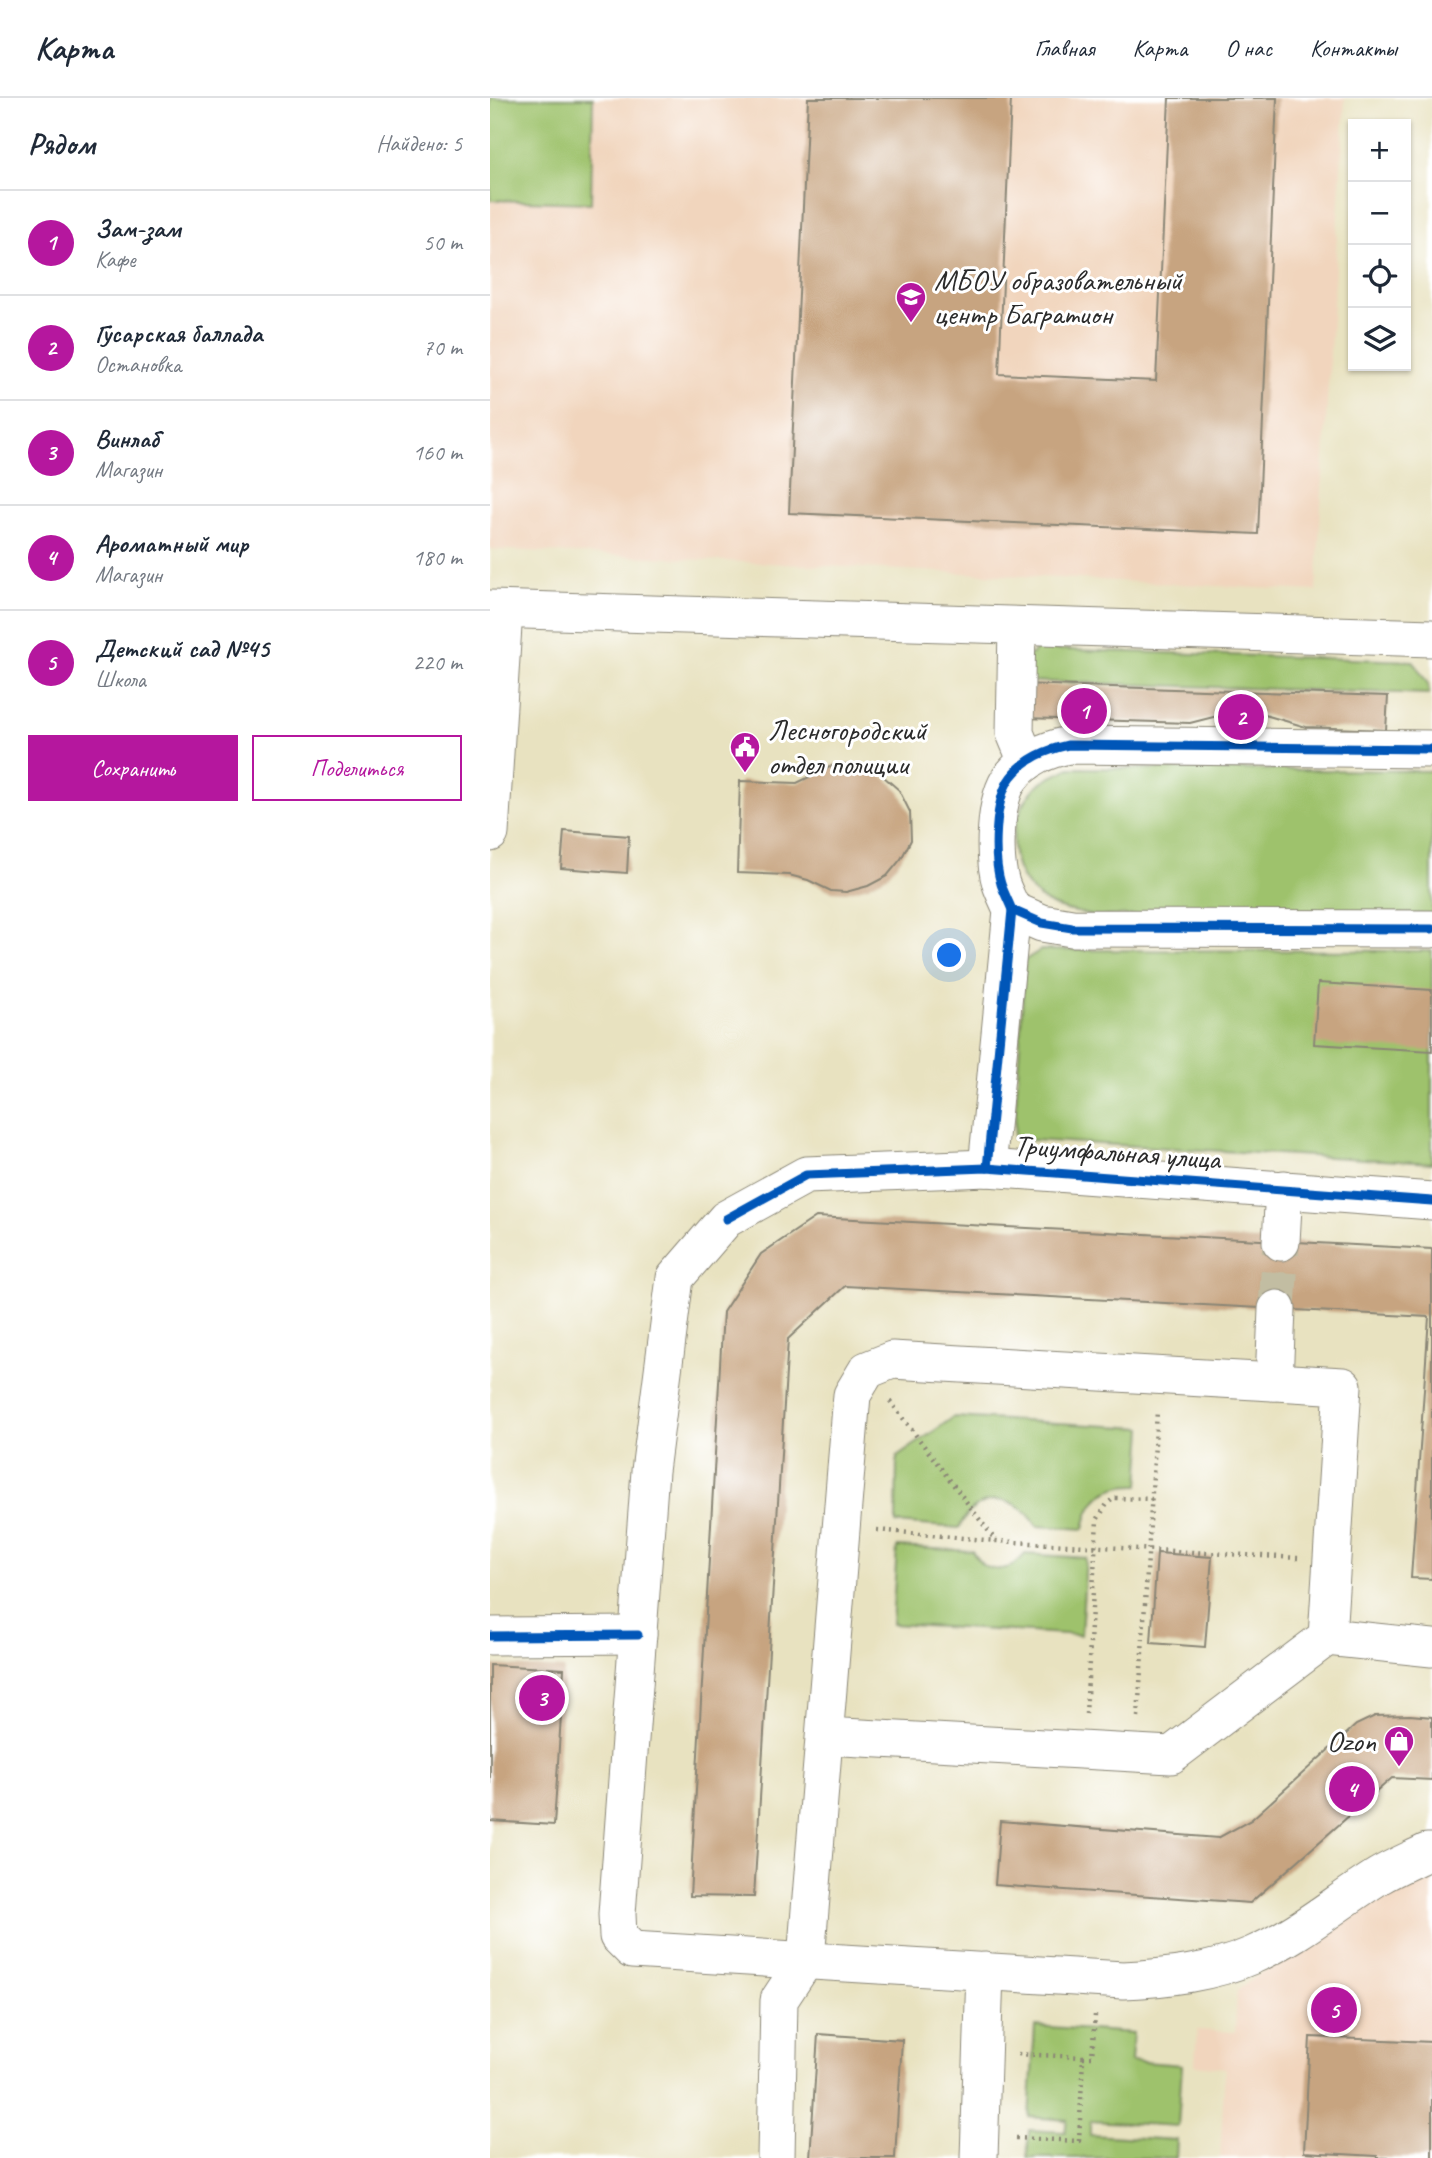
<!DOCTYPE html>
<html lang="ru">
<head>
<meta charset="utf-8">
<style>
  :root { --surface:#fff; --page:#f2f2f3; --text:#1f2937; --muted:#747a83; --line:#e0e1e3; --accent:#b5179e }
  body { margin:0; font-family:Caveat,sans-serif; background:var(--page); color:var(--text) }
  .controls { position:absolute; right:21px; top:21px; display:grid; overflow:hidden; border-radius:0px; box-shadow:0 2px 5px #0004 }
  .controls button { width:63px; height:63px; display:grid; place-items:center; padding:0; border:0; border-bottom:2px solid var(--line); background:var(--surface); color:var(--text); font:35px sans-serif }
  .you { position:absolute; left:460px; top:858px; width:24px; height:24px; margin:-18px; border:5px solid #fff; border-radius:50%; background:#1a73e8; box-shadow:0 0 0 10px #1a73e833 }
  .badge { display:grid; place-items:center; width:46px; height:46px; border-radius:50%; background:var(--accent); color:#fff; font-size:23px; font-weight:700 }
  .pin { position:absolute; translate:-50% -50%; border:4px solid #fff; box-shadow:0 2px 7px #0006 }
  .list { margin:0; padding:0; list-style:none }
  h2 { display:flex; justify-content:space-between; align-items:center; height:91px; margin:0; padding:0 28px; font-size:30px }
  h2 small { font-size:23px; font-weight:400; color:var(--muted) }
  .list li { display:grid; grid-template-columns:46px 1fr auto; gap:21px; align-items:center; box-sizing:border-box; height:105px; padding:0 28px; border-top:2px solid var(--line) }
  .list b { display:block; font-size:26px; white-space:nowrap }
  .list p { margin:0; font-size:23px; white-space:nowrap; color:var(--muted) }
  .list em { font-size:23px; font-style:normal; color:var(--muted) }
  .actions { display:flex; gap:14px; padding:21px 28px }
  .actions a { flex:1; padding:16px 0; border:2px solid var(--accent); border-radius:0px; text-align:center; font-size:24px; color:var(--accent) }
  .actions .main { background:var(--accent); color:#fff }
  .icon { flex:none; width:38px; height:38px; fill:none; stroke:currentColor; stroke-width:2; stroke-linecap:round; stroke-linejoin:round }
  .map { position:relative; flex:none; width:942px; height:2060px; overflow:hidden }
  header { display:flex; align-items:center; gap:42px; box-sizing:border-box; height:98px; padding:0 35px; background:var(--surface); border-bottom:2px solid var(--line) }
  header strong { font-size:33px }
  nav { display:flex; gap:38px; margin-inline-start:auto; font-size:24px }
  main { display:flex }
  aside { flex:1; background:var(--surface) }
  .map>svg:first-child { display:block }
  .built { fill:#f1d5bd }
  .green { fill:#9ec26c; stroke:#64764c; stroke-width:2 }
  .building { fill:#c7a480 }
  .lines { fill:none; stroke-linecap:round; stroke-linejoin:round }
  .minor-tunnel { stroke:#c2bda2; stroke-width:37; stroke-dasharray:37 18; stroke-linecap:butt }
  .minor-casing { stroke:#8a8676; stroke-width:39 }
  .path { stroke:#8a8676; stroke-width:4.5; stroke-dasharray:2 5; stroke-linecap:butt }
  .minor { stroke:#fff; stroke-width:37 }
  .cycleway-casing { stroke:#fff; stroke-width:13 }
  .cycleway { stroke:#0057b8; stroke-width:9 }
  .labels { text-anchor:middle; dominant-baseline:central; stroke-width:6; stroke-linejoin:round; paint-order:stroke }
  .poi-label { font-size:30px; fill:#2b2b2b; stroke:#fff; text-anchor:start }
  .street-label { font-size:30px; fill:#2b2b2b; stroke:#fff }
</style>
</head>
<body>
<header>
<strong>Карта</strong>
<nav><a>Главная</a><a>Карта</a><a>О нас</a><a>Контакты</a></nav>
</header>
<main>
<aside>
<h2>Рядом<small>Найдено: 5</small></h2>
<ul class="list">
<li><span class="badge">1</span><div><b>Зам-зам</b><p>Кафе</p></div><em>50 m</em></li>
<li><span class="badge">2</span><div><b>Гусарская баллада</b><p>Остановка</p></div><em>70 m</em></li>
<li><span class="badge">3</span><div><b>Винлаб</b><p>Магазин</p></div><em>160 m</em></li>
<li><span class="badge">4</span><div><b>Ароматный мир</b><p>Магазин</p></div><em>180 m</em></li>
<li><span class="badge">5</span><div><b>Детский сад №45</b><p>Школа</p></div><em>220 m</em></li>
</ul>
<div class="actions"><a class="main">Сохранить</a><a>Поделиться</a></div>
</aside>
<div class="map">
<svg width="942" height="2060" viewBox="0 0 942 2060">
  <rect width="100%" height="100%" fill="#fff"/>
  <filter id="ink" filterUnits="userSpaceOnUse"><feTurbulence type="fractalNoise" baseFrequency=".0143" numOctaves="2"/><feDisplacementMap in="SourceGraphic" scale="14" xChannelSelector="R" yChannelSelector="G"/><feConvolveMatrix kernelMatrix="1 2 1 2 8 2 1 2 1" color-interpolation-filters="sRGB"/></filter>
  <filter id="wash" filterUnits="userSpaceOnUse"><feTurbulence type="fractalNoise" baseFrequency=".00686" numOctaves="4" result="noise"/><feDisplacementMap in="SourceGraphic" scale="28" xChannelSelector="R" yChannelSelector="G"/><feGaussianBlur stdDeviation="1.57" result="paint"/><feColorMatrix in="noise" values="0 0 0 0 0 0 0 0 0 0 0 0 0 0 0 0 0 1.4 0 .05"/><feComposite in="paint" operator="in"/></filter>
  <g filter="url(#wash)">
    <rect width="100%" height="100%" fill="#e8e2c0"/>
    <g class="built">
      <path d="M0 0H855L826 493 0 451Z"/>
      <path d="M917 1778H942V2060H730L735 1970 705 1967 707 1932 745 1934 747 1892 881 1797Z"/>
    </g>
    <g class="green">
      <path d="M0 0H103L101 105 0 102Z"/>
      <path d="M547 551 923 563 938 586 939 596 531 583 533 563Z"/>
      <path d="M579 670 942 673V816L604 818C590 814 574 813 562 807 515 784 512 725 546 689 554 681 569 676 579 670Z"/>
      <path d="M551 852 942 853V1065L524 1041 535 862Z"/>
      <path d="M464 1319 653 1330 649 1387C617 1386 600 1399 594 1431L547 1428C526 1394 487 1392 469 1430L406 1425 407 1359Z"/>
      <path d="M407 1449 482 1453C495 1478 519 1476 535 1456L596 1460 591 1537 402 1526Z"/>
      <path d="M545 1928 643 1935 641 1963 692 1967 688 2028 600 2023V2037L687 2042 686 2060H537L539 2032 575 2034 577 2022 539 2019Z"/>
    </g>
    <g id="blocks">
      <g class="building">
        <path d="M318 0H521L509 276 666 283 679 0H787L768 436 299 415Z"/>
        <path d="M531 586 898 598 896 632 816 629 768 615 743 614 700 625 535 620Z"/>
        <path d="M346 666 369 667 386 672 409 692 420 714 421 742 411 761 397 778 378 788 356 794 341 793 318 782 299 777 247 775 250 683 307 685Z"/>
        <path d="M74 733 139 738 137 775 71 770Z"/>
        <path d="M828 885 942 892V953L824 946Z"/>
        <path d="M326 1119 942 1151V1481L921 1480 939 1219 355 1188 298 1241 264 1799 200 1798 233 1214 271 1156Z"/>
        <path d="M667 1455 722 1459 715 1549 661 1545Z"/>
        <path d="M0 1567 74 1571 64 1727 0 1723Z"/>
        <path d="M920 1617 942 1619V1682L902 1680 760 1805 505 1787 510 1723 728 1740 761 1722 866 1627 885 1618Z"/>
        <path d="M328 1936 412 1942 405 2060H320Z"/>
        <path d="M820 1939 942 1944V2060H887V2058L814 2054Z"/>
      </g>
    </g>
  </g>
  <g filter="url(#ink)">
    <use href="#blocks" fill-opacity="0" stroke="#8a8676" stroke-width="2"/>
    <g class="lines">
      <path class="minor-tunnel" d="M787 1211 791 1144"/>
      <g class="minor-casing">
        <g id="minor">
          <path d="M0 511 942 540"/>
          <path d="M527 528 525 635 537 664"/>
          <path d="M0 735 14 512"/>
          <path d="M522 812 552 825 582 830 942 831"/>
          <path d="M497 1070 522 812C519 804 514 795 511 786 503 760 504 701 521 679 536 660 556 652 578 647L942 651"/>
          <path d="M942 1103 497 1070 316 1077 236 1121 185 1180 160 1373 127 1816 128 1838 142 1852 633 1882C676 1880 722 1875 763 1857 809 1837 847 1804 889 1778 904 1769 921 1762 937 1754H942"/>
          <path d="M791 1144 794 1091"/>
          <path d="M784 1284 787 1211"/>
          <path d="M0 1538 148 1537"/>
          <path d="M837 1539 942 1550"/>
          <path d="M286 2060 289 1902 316 1861 362 1297 377 1272 402 1262 853 1288 837 1539 681 1657 335 1638"/>
          <path d="M489 2060 495 1873"/>
        </g>
      </g>
      <g class="path">
        <path d="M400 1303 506 1443"/>
        <path d="M387 1432 506 1443 808 1460"/>
        <path d="M596 1616 607 1422 617 1406 624 1400 662 1401"/>
        <path d="M648 1619 667 1313"/>
        <path d="M593 1959H602L605 1917"/>
        <path d="M526 2040 589 2043 593 1959 526 1956"/>
      </g>
      <use href="#minor" class="minor"/>
      <g class="cycleway-casing">
        <g id="cycleway">
          <path d="M522 812 552 825 582 830 942 831"/>
          <path d="M497 1070 522 812C519 804 514 795 511 786 503 760 504 701 521 679 536 660 556 652 578 647L942 651"/>
          <path d="M236 1121 316 1077 497 1070 942 1103"/>
          <path d="M0 1538 148 1537"/>
        </g>
      </g>
      <use href="#cycleway" class="cycleway"/>
    </g>
  </g>
  <defs>
    <g id="school-pin" transform="scale(1.575)"><path d="M0 17L-7.5 6A9.5 9.5 0 1 1 7.5 6Z" fill="#b5179e" stroke="#fff"/><path d="M0-5L7-2L0 1L-7-2ZM-4 1L0 2.5L4 1V4Q0 6-4 4Z" fill="#fff"/></g>
    <g id="civic-pin" transform="scale(1.575)"><path d="M0 17L-7.5 6A9.5 9.5 0 1 1 7.5 6Z" fill="#b5179e" stroke="#fff"/><path d="M-.6-6.5H3V-4.5H.6V-3L4-1V1h2V6H-6V1h2V-1L-.6-3ZM-1.2 2.5V6h2.4V2.5Z" fill="#fff"/></g>
    <g id="shop-pin" transform="scale(1.575)"><path d="M0 17L-7.5 6A9.5 9.5 0 1 1 7.5 6Z" fill="#b5179e" stroke="#fff"/><path d="M-5-2.5h2.3a2.7 3.5 0 0 1 5.4 0H5L5.5 6h-11ZM-1.5-2.5h3a1.5 2.3 0 0 0-3 0Z" fill="#fff"/></g>
  </defs>
  <g fill-rule="evenodd">
    <use href="#school-pin" x="421" y="199"/>
    <use href="#civic-pin" x="255" y="649"/>
    <use href="#shop-pin" x="909" y="1643"/>
  </g>
  <g class="labels">
    <g class="poi-label">
      <text x="444" y="182">МБОУ образовательный<tspan x="444" dy="34">центр Багратион</tspan></text>
      <text x="278" y="632">Лесногородский<tspan x="278" dy="34">отдел полиции</tspan></text>
      <text x="886" y="1643" text-anchor="end">Ozon</text>
    </g>
    <g class="street-label">
      <text transform="translate(627 1054) rotate(4)">Триумфальная улица</text>
    </g>
  </g>
</svg>
<div class="controls">
<button>+</button>
<button>−</button>
<button><svg class="icon" aria-label="locate" viewBox="0 0 24 24"><circle cx="12" cy="12" r="6"/><path d="M12 2v4M12 18v4M2 12h4M18 12h4"/></svg></button>
<button><svg class="icon" aria-label="layers" viewBox="0 0 24 24"><path d="M12 4l9 5-9 5-9-5zM3 14l9 5 9-5"/></svg></button>
</div>
<div class="you"></div>
<div class="pin badge" style="left:594px;top:613px">1</div>
<div class="pin badge" style="left:751px;top:619px">2</div>
<div class="pin badge" style="left:52px;top:1600px">3</div>
<div class="pin badge" style="left:862px;top:1691px">4</div>
<div class="pin badge" style="left:844px;top:1912px">5</div>
</div>
</main>
</body>
</html>
